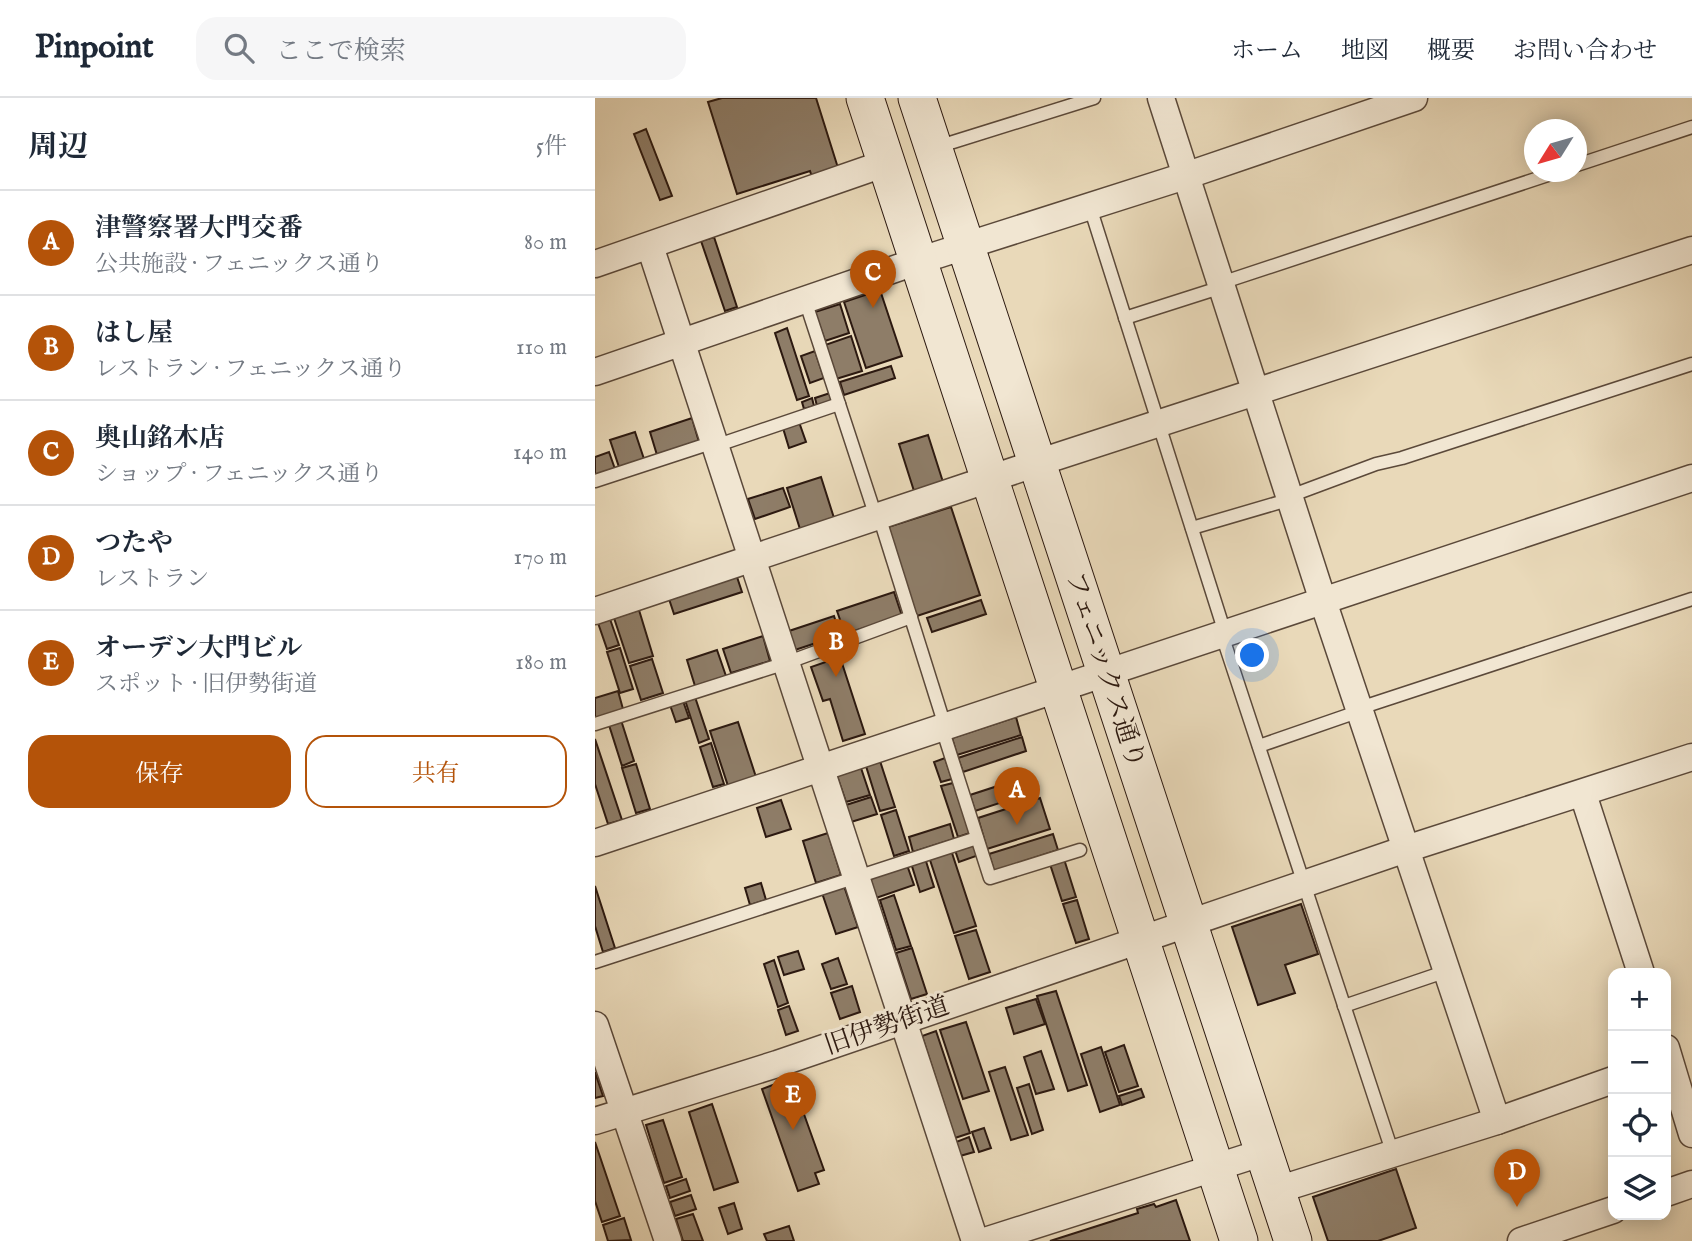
<!DOCTYPE html>
<html lang="ja">
<head>
<meta charset="utf-8">
<style>
  :root { --surface:#fff; --page:#f6f6f7; --text:#1f2937; --muted:#747a83; --line:#e0e1e3; --accent:#b45309 }
  body { margin:0; font-family:"IM FELL English","Noto Serif JP",serif; background:var(--page); color:var(--text) }
  .controls { position:absolute; right:21px; bottom:21px; display:grid; overflow:hidden; border-radius:14px; box-shadow:0 4px 18px #0003 }
  .controls button { width:63px; height:63px; display:grid; place-items:center; padding:0; border:0; border-bottom:2px solid var(--line); background:var(--surface); color:var(--text); font:35px sans-serif }
  .compass { position:absolute; left:929px; top:21px; width:63px; height:63px; border-radius:50%; background:var(--surface); box-shadow:0 4px 18px #0003; rotate:233deg }
  .you { position:absolute; left:658px; top:558px; width:24px; height:24px; margin:-18px; border:5px solid #fff; border-radius:50%; background:#1a73e8; box-shadow:0 0 0 10px #1a73e833 }
  .badge { display:grid; place-items:center; width:46px; height:46px; border-radius:50%; background:var(--accent); color:#fff; font-size:23px; font-weight:700 }
  .pin { position:absolute; translate:-50% -58px; filter:drop-shadow(0 2px 4px #0008) }
  .pin::after { content:''; position:absolute; top:37px; width:24px; height:21px; background:inherit; clip-path:polygon(0 0,100% 0,50% 100%) }
  .list { margin:0; padding:0; list-style:none }
  h2 { display:flex; justify-content:space-between; align-items:center; height:91px; margin:0; padding:0 28px; font-size:30px }
  h2 small { font-size:23px; font-weight:400; color:var(--muted) }
  .list li { display:grid; grid-template-columns:46px 1fr auto; gap:21px; align-items:center; box-sizing:border-box; height:105px; padding:0 28px; border-top:2px solid var(--line) }
  .list b { display:block; font-size:26px; white-space:nowrap }
  .list p { margin:0; font-size:23px; white-space:nowrap; color:var(--muted) }
  .list em { font-size:23px; font-style:normal; color:var(--muted) }
  .actions { display:flex; gap:14px; padding:21px 28px }
  .actions a { flex:1; padding:16px 0; border:2px solid var(--accent); border-radius:21px; text-align:center; font-size:24px; color:var(--accent) }
  .actions .main { background:var(--accent); color:#fff }
  .icon { flex:none; width:38px; height:38px; fill:none; stroke:currentColor; stroke-width:2; stroke-linecap:round; stroke-linejoin:round }
  .map { position:relative; flex:none; width:1097px; height:1143px; overflow:hidden }
  header { display:flex; align-items:center; gap:42px; box-sizing:border-box; height:98px; padding:0 35px; background:var(--surface); border-bottom:2px solid var(--line) }
  header strong { font-size:33px }
  nav { display:flex; gap:38px; margin-inline-start:auto; font-size:24px }
  .search { width:490px; height:63px; background:var(--page); display:flex; align-items:center; gap:18px; box-sizing:border-box; padding:0 24px; border-radius:21px; color:var(--muted); font-size:26px }
  main { display:flex }
  aside { flex:1; background:var(--surface) }
  .map>svg:first-child { display:block }
  .building { fill:#8e7d68; stroke:#2c1910; stroke-width:2 }
  .lines { fill:none; stroke-linecap:round; stroke-linejoin:round }
  .lane-casing { stroke:#5b493a; stroke-width:15 }
  .street-casing { stroke:#5b493a; stroke-width:29 }
  .secondary-casing { stroke:#2c1910; stroke-width:39 }
  .lane { stroke:#f1e6d2; stroke-width:12 }
  .street { stroke:#f1e6d2; stroke-width:26 }
  .secondary { stroke:#f1e6d2; stroke-width:37 }
  .labels { text-anchor:middle; dominant-baseline:central; stroke-width:6; stroke-linejoin:round; paint-order:stroke }
  .street-label { font-size:26px; fill:#2c1910; stroke:#f1e6d2 }
</style>
</head>
<body>
<header>
<strong>Pinpoint</strong>
<div class="search"><svg class="icon" aria-label="search" viewBox="0 0 24 24"><circle cx="10" cy="10" r="6"/><path d="M15 15l6 6"/></svg>ここで検索</div>
<nav><a>ホーム</a><a>地図</a><a>概要</a><a>お問い合わせ</a></nav>
</header>
<main>
<aside>
<h2>周辺<small>5件</small></h2>
<ul class="list">
<li><span class="badge">A</span><div><b>津警察署大門交番</b><p>公共施設 · フェニックス通り</p></div><em>80 m</em></li>
<li><span class="badge">B</span><div><b>はし屋</b><p>レストラン · フェニックス通り</p></div><em>110 m</em></li>
<li><span class="badge">C</span><div><b>奥山銘木店</b><p>ショップ · フェニックス通り</p></div><em>140 m</em></li>
<li><span class="badge">D</span><div><b>つたや</b><p>レストラン</p></div><em>170 m</em></li>
<li><span class="badge">E</span><div><b>オーデン大門ビル</b><p>スポット · 旧伊勢街道</p></div><em>180 m</em></li>
</ul>
<div class="actions"><a class="main">保存</a><a>共有</a></div>
</aside>
<div class="map">
<svg width="1097" height="1143" viewBox="0 0 1097 1143">
  <rect width="100%" height="100%" fill="#e9d9b9"/>
  <filter id="stains"><feTurbulence type="fractalNoise" baseFrequency=".00286" numOctaves="4"/><feColorMatrix values="0 0 0 0 .2 0 0 0 0 .09 0 0 0 0 .02 0 0 0 .5 -.17"/></filter>
  <radialGradient id="worn" r=".72"><stop offset=".6" stop-color="#630" stop-opacity="0"/><stop offset="1" stop-color="#630" stop-opacity=".3"/></radialGradient>
  <g class="building">
    <path d="M127 0H221L244 73 218 82 215 73 142 96 113 4Z"/>
    <path d="M51 31 77 98 65 102 39 36Z"/>
    <path d="M119 139 142 209 130 213 106 143Z"/>
    <path d="M285 192 307 258 271 270 249 204Z"/>
    <path d="M245 206 254 235 230 243 220 214Z"/>
    <path d="M192 230 214 298 202 302 180 235Z"/>
    <path d="M256 238 267 273 241 281 230 247Z"/>
    <path d="M220 253 229 280 215 285 206 258Z"/>
    <path d="M296 268 300 280 249 297 245 284Z"/>
    <path d="M235 295 237 303 222 308 220 300Z"/>
    <path d="M217 300 219 308 209 311 207 304Z"/>
    <path d="M97 320 104 344 62 357 55 334Z"/>
    <path d="M204 324 211 344 194 350 188 330Z"/>
    <path d="M40 334 49 361 24 369 15 342Z"/>
    <path d="M333 337 348 384 319 393 304 346Z"/>
    <path d="M14 354 20 371 0 377V359Z"/>
    <path d="M226 379 239 420 205 431 192 390Z"/>
    <path d="M188 390 195 409 160 421 153 401Z"/>
    <path d="M356 409 385 497 319 519 290 430Z"/>
    <path d="M142 479 147 494 79 516 74 501Z"/>
    <path d="M299 494 307 518 250 536 242 513Z"/>
    <path d="M386 502 391 516 337 534 332 520Z"/>
    <path d="M44 512 58 558 34 565 19 520Z"/>
    <path d="M239 518 245 537 200 552 194 533Z"/>
    <path d="M15 521 24 547 12 551 3 525Z"/>
    <path d="M168 538 175 563 136 575 128 551Z"/>
    <path d="M25 550 38 591 25 595 12 554Z"/>
    <path d="M122 552 131 578 100 588 92 562Z"/>
    <path d="M245 559 270 636 248 643 235 601 228 603 216 569Z"/>
    <path d="M57 561 68 595 46 602 35 568Z"/>
    <path d="M23 593 28 611 0 620V600Z"/>
    <path d="M100 599 114 641 104 645 90 602Z"/>
    <path d="M88 603 94 620 81 624 75 607Z"/>
    <path d="M421 619 426 637 362 657 357 640Z"/>
    <path d="M26 622 39 663 27 668 14 627Z"/>
    <path d="M143 624 161 679 133 688 115 633Z"/>
    <path d="M427 639 431 653 368 674 363 660Z"/>
    <path d="M0 641 27 722 13 726 0 686Z"/>
    <path d="M116 645 129 686 118 689 105 649Z"/>
    <path d="M350 660 357 681 346 684 339 664Z"/>
    <path d="M285 663 300 709 285 713 271 668Z"/>
    <path d="M41 666 55 711 41 715 27 670Z"/>
    <path d="M266 670 275 697 251 704 242 678Z"/>
    <path d="M424 681 429 697 380 713 375 697Z"/>
    <path d="M358 685 375 735 363 739 346 688Z"/>
    <path d="M276 699 282 716 256 724 251 707Z"/>
    <path d="M445 700 455 731 392 751 383 720Z"/>
    <path d="M186 702 196 731 171 739 162 710Z"/>
    <path d="M301 712 314 753 299 758 286 717Z"/>
    <path d="M355 726 359 741 318 754 314 739Z"/>
    <path d="M233 735 246 777 221 785 208 743Z"/>
    <path d="M458 736 463 752 399 773 394 756Z"/>
    <path d="M380 745 384 757 364 764 360 752Z"/>
    <path d="M356 752 381 828 359 835 334 759Z"/>
    <path d="M330 760 339 789 325 794 316 765Z"/>
    <path d="M469 761 481 799 467 803 455 766Z"/>
    <path d="M312 767 319 787 281 800 274 779Z"/>
    <path d="M166 785 171 802 155 807 150 790Z"/>
    <path d="M0 788 20 850 8 854 0 828Z"/>
    <path d="M249 788 263 829 241 836 227 795Z"/>
    <path d="M299 797 316 848 301 852 285 802Z"/>
    <path d="M482 802 494 841 481 845 468 806Z"/>
    <path d="M706 806 723 856 690 867 700 895 663 907 637 829Z"/>
    <path d="M381 832 395 874 374 881 360 838Z"/>
    <path d="M317 850 332 896 316 901 301 855Z"/>
    <path d="M203 853 209 871 189 877 183 859Z"/>
    <path d="M243 860 252 886 236 891 227 866Z"/>
    <path d="M179 862 193 905 183 909 169 866Z"/>
    <path d="M257 888 265 914 245 921 236 895Z"/>
    <path d="M461 893 492 987 473 993 442 898Z"/>
    <path d="M441 901 450 926 419 936 411 910Z"/>
    <path d="M194 908 203 933 191 937 183 912Z"/>
    <path d="M371 924 394 993 368 1001 345 932Z"/>
    <path d="M341 933 375 1035 360 1040 327 938Z"/>
    <path d="M529 947 543 988 524 994 510 954Z"/>
    <path d="M506 949 525 1007 505 1014 486 956Z"/>
    <path d="M446 953 459 991 441 996 429 959Z"/>
    <path d="M410 969 433 1037 416 1042 394 974Z"/>
    <path d="M0 974 8 998 0 1000Z"/>
    <path d="M196 980 229 1072 220 1075 224 1086 203 1093 167 991Z"/>
    <path d="M434 986 448 1032 437 1036 422 990Z"/>
    <path d="M546 991 549 999 527 1007 524 998Z"/>
    <path d="M117 1006 143 1084 119 1092 94 1014Z"/>
    <path d="M68 1022 87 1079 69 1085 51 1027Z"/>
    <path d="M389 1030 396 1050 384 1054 377 1034Z"/>
    <path d="M374 1039 379 1054 365 1058 361 1044Z"/>
    <path d="M0 1044 25 1118 7 1124 0 1103Z"/>
    <path d="M801 1071 821 1130 783 1143H733L718 1099Z"/>
    <path d="M91 1081 95 1093 75 1100 71 1088Z"/>
    <path d="M96 1097 101 1111 80 1118 75 1104Z"/>
    <path d="M581 1102 595 1143H455L543 1115 542 1111 559 1106 561 1109Z"/>
    <path d="M139 1105 147 1131 133 1136 124 1110Z"/>
    <path d="M98 1116 108 1143H88L81 1121Z"/>
    <path d="M29 1120 36 1142 13 1143 8 1127Z"/>
    <path d="M194 1128 199 1143H172L169 1136Z"/>
  </g>
  <g class="lines">
    <g class="lane-casing">
      <g id="lane">
        <path d="M342 49 499 0"/>
        <path d="M982 67 1097 29"/>
        <path d="M495 109 630 535"/>
        <path d="M626 185 962 74"/>
        <path d="M210 202 281 419"/>
        <path d="M530 220 627 189"/>
        <path d="M120 348 244 306"/>
        <path d="M0 383 119 344"/>
        <path d="M695 398 781 366 807 360 1097 266"/>
        <path d="M284 418 350 628"/>
        <path d="M597 430 696 401"/>
        <path d="M627 537 798 1056"/>
        <path d="M765 610 1097 501"/>
        <path d="M0 626 191 565 316 519"/>
        <path d="M347 630 395 780 485 752"/>
        <path d="M664 648 765 613"/>
        <path d="M0 864 382 740"/>
        <path d="M749 908 852 873"/>
      </g>
    </g>
    <g class="street-casing">
      <g id="street">
        <path d="M566 0 728 503 902 1023"/>
        <path d="M55 148 380 1143"/>
        <path d="M0 166 291 65"/>
        <path d="M0 274 323 163 590 78 819 0"/>
        <path d="M0 513 442 365 1097 152"/>
        <path d="M988 696 1046 875"/>
        <path d="M0 745 1097 380"/>
        <path d="M0 927 73 1143"/>
        <path d="M1071 950 1097 1036"/>
        <path d="M0 1023 182 966 811 751 1097 659"/>
        <path d="M682 1092 902 1023 1018 982"/>
        <path d="M1071 1095 1097 1086"/>
        <path d="M390 1143 669 1054"/>
        <path d="M926 1143 1018 1112"/>
      </g>
    </g>
    <g class="secondary-casing">
      <g id="secondary">
        <path d="M270 0 644 1143"/>
        <path d="M322 0 698 1143"/>
      </g>
    </g>
    <use href="#lane" class="lane"/>
    <use href="#street" class="street"/>
    <use href="#secondary" class="secondary"/>
  </g>
  <g class="labels">
    <g class="street-label">
      <text transform="translate(510 572) rotate(72)">フェニックス通り</text>
      <text transform="translate(292 928) rotate(-19)">旧伊勢街道</text>
    </g>
  </g>
  <rect width="100%" height="100%" filter="url(#stains)"/>
  <rect width="100%" height="100%" fill="url(#worn)"/>
</svg>
<div class="controls">
<button>+</button>
<button>−</button>
<button><svg class="icon" aria-label="locate" viewBox="0 0 24 24"><circle cx="12" cy="12" r="6"/><path d="M12 2v4M12 18v4M2 12h4M18 12h4"/></svg></button>
<button><svg class="icon" aria-label="layers" viewBox="0 0 24 24"><path d="M12 4l9 5-9 5-9-5zM3 14l9 5 9-5"/></svg></button>
</div>
<svg class="compass" viewBox="-18 -18 36 36"><path d="M0-13l5 13h-10z" fill="#e53935"/><path d="M0 13l5-13h-10z" fill="#747a83"/></svg>
<div class="you"></div>
<div class="pin badge" style="left:422px;top:727px">A</div>
<div class="pin badge" style="left:241px;top:579px">B</div>
<div class="pin badge" style="left:278px;top:210px">C</div>
<div class="pin badge" style="left:922px;top:1109px">D</div>
<div class="pin badge" style="left:198px;top:1032px">E</div>
</div>
</main>
</body>
</html>
